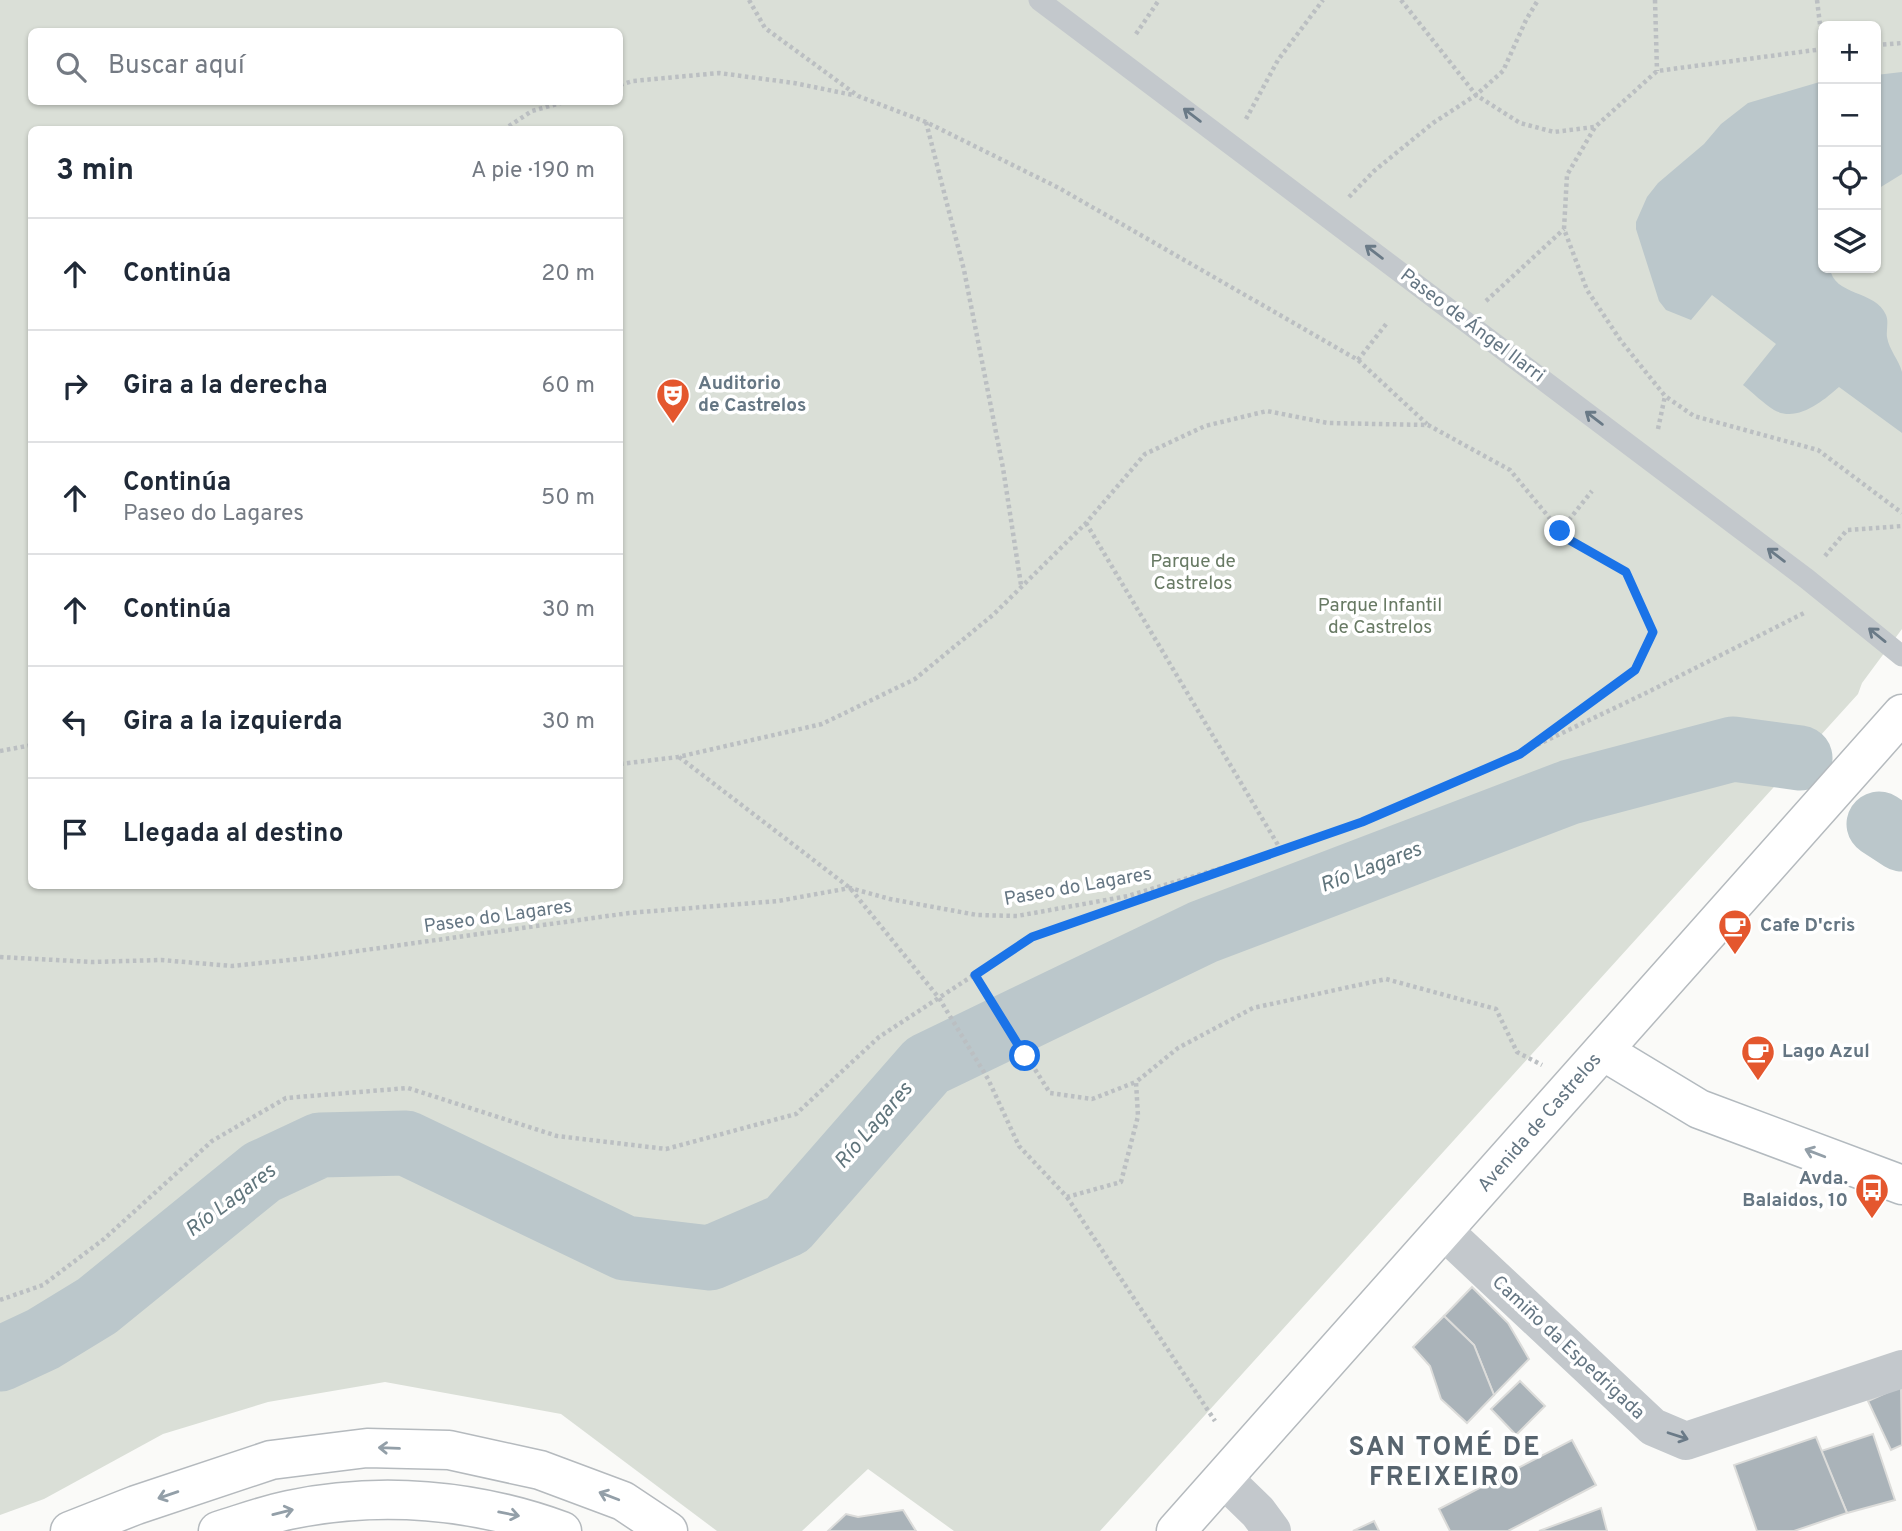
<!DOCTYPE html>
<html lang="es">
<head>
<meta charset="utf-8">
<style>
  :root { --surface:#fff; --page:#f6f6f7; --text:#1f2937; --muted:#747a83; --line:#e0e1e3 }
  body { margin:0; font-family:Overpass,sans-serif; background:var(--page); color:var(--text) }
  .controls { position:absolute; right:21px; top:21px; display:grid; overflow:hidden; border-radius:10px; box-shadow:0 2px 5px #0004 }
  .controls button { width:63px; height:63px; display:grid; place-items:center; padding:0; border:0; border-bottom:2px solid var(--line); background:var(--surface); color:var(--text); font:35px sans-serif }
  .stop { position:absolute; width:21px; height:21px; margin:-16px; border:5px solid #1a73e8; border-radius:50%; background:#fff }
  .stop.end { background:#1a73e8; border-color:#fff; box-shadow:0 2px 7px #0008 }
  .list { margin:0; padding:0; list-style:none }
  h2 { display:flex; justify-content:space-between; align-items:center; height:91px; margin:0; padding:0 28px; font-size:30px }
  h2 small { font-size:23px; font-weight:400; color:var(--muted) }
  .list li { display:grid; grid-template-columns:46px 1fr auto; gap:21px; align-items:center; box-sizing:border-box; height:112px; padding:0 28px; border-top:2px solid var(--line) }
  .list b { display:block; font-size:26px; white-space:nowrap }
  .list p { margin:0; font-size:23px; white-space:nowrap; color:var(--muted) }
  .list em { font-size:23px; font-style:normal; color:var(--muted) }
  .icon { flex:none; width:38px; height:38px; fill:none; stroke:currentColor; stroke-width:2; stroke-linecap:round; stroke-linejoin:round }
  .map { position:relative; flex:none; width:1902px; height:1531px; overflow:hidden }
  .search { position:absolute; background:var(--surface); box-shadow:0 2px 5px #0004; left:28px; top:28px; width:595px; height:77px; display:flex; align-items:center; gap:18px; box-sizing:border-box; padding:0 24px; border-radius:10px; color:var(--muted); font-size:26px }
  .panel { position:absolute; background:var(--surface); box-shadow:0 2px 5px #0004; left:28px; top:126px; width:595px; height:763px; border-radius:10px }
  .map>svg:first-child { display:block }
  .green { fill:#dadfd7; fill-rule:evenodd }
  .water { fill:#bbc7cb }
  .lines { fill:none; stroke-linecap:round; stroke-linejoin:round }
  .river { stroke:#bbc7cb; stroke-width:65 }
  .building { fill:#aab3b9; stroke:#dcdcda; stroke-width:2 }
  .secondary-casing { stroke:#b3babf; stroke-width:41 }
  .primary-casing { stroke:#b5babe; stroke-width:41 }
  .path { stroke:#bbbfc2; stroke-width:4.5; stroke-dasharray:3.5 3.5; stroke-linecap:butt }
  .service { stroke:#c3c8cc; stroke-width:21 }
  .minor { stroke:#c3c8cc; stroke-width:38 }
  .secondary { stroke:#fff; stroke-width:38 }
  .primary { stroke:#fff; stroke-width:38 }
  .oneway { stroke:#6a7a87 }
  .oneway2 { stroke:#939fa8 }
  .route { stroke:#1a73e8; stroke-width:9 }
  .labels { text-anchor:middle; dominant-baseline:central; stroke-width:7; stroke-linejoin:round; paint-order:stroke }
  .street-label { font-size:19px; fill:#657683; stroke:#fff }
  .poi-label { font-size:19px; font-weight:bold; fill:#657683; stroke:#fff; text-anchor:start }
  .park-label { font-size:19px; fill:#687a64; stroke:#fff }
  .water-label { font-size:21px; font-style:italic; fill:#60757c; stroke:#fff }
  .district-label { font-size:26px; font-weight:bold; letter-spacing:2px; fill:#57646e; stroke:#fff }
</style>
</head>
<body>
<div class="map">
<svg width="1902" height="1531" viewBox="0 0 1902 1531">
  <rect width="100%" height="100%" fill="#fafaf8"/>
  <g class="green">
    <path d="M0 0H1902V629L1862 683 1858 694 1100 1531H954L868 1469 802 1531H717L561 1414 385 1382 268 1402 163 1434 44 1499 0 1515ZM1823 26H1876V268H1823ZM32 32H620V102H32ZM32 130H620V886H32Z"/>
    <path d="M1902 806V837L1886 823Z"/>
  </g>
  <g class="water">
    <path d="M1902 72V174L1876 190V75Z"/>
    <path d="M1823 81V268H1830C1833 296 1876 290 1886 315 1889 322 1886 330 1887 337 1889 350 1899 360 1902 372 1902 387 1902 417 1902 433L1839 387C1823 401 1797 423 1774 410 1763 403 1753 393 1743 385L1776 344 1712 295 1691 320 1666 310 1659 301 1636 229V222L1647 197 1658 183 1704 144 1721 124 1748 103Z"/>
  </g>
  <g class="lines">
    <g class="river">
      <path d="M1879 824 1902 839"/>
      <path d="M0 1359 43 1339 97 1306 262 1172 320 1145 406 1143 625 1248 710 1258 787 1225 927 1065 1203 932 1570 792 1733 749 1800 758"/>
    </g>
  </g>
  <g class="building">
    <path d="M1472 1287 1508 1323 1529 1359 1494 1395 1474 1345 1444 1316Z"/>
    <path d="M1444 1316 1474 1345 1494 1395 1467 1423 1441 1399 1430 1366 1413 1347Z"/>
    <path d="M1520 1381 1545 1406 1516 1435 1491 1409Z"/>
    <path d="M1901 1386 1902 1445 1891 1450 1868 1401Z"/>
    <path d="M1873 1434 1895 1500 1847 1513 1821 1451Z"/>
    <path d="M1816 1437 1847 1513 1794 1531H1757L1734 1465Z"/>
    <path d="M1572 1440 1596 1485 1508 1531H1450L1439 1509Z"/>
    <path d="M1601 1508 1607 1531H1539Z"/>
    <path d="M903 1510 916 1531H828L846 1514 858 1517Z"/>
    <path d="M1374 1521 1379 1531H1353Z"/>
  </g>
  <g class="lines">
    <g class="secondary-casing">
      <path id="secondary" d="M1603 1051 1699 1109 1902 1185"/>
    </g>
    <g class="primary-casing">
      <g id="primary">
        <path d="M70 1531 136 1505 271 1460 367 1448 449 1450 540 1470 623 1501 668 1531"/>
        <path d="M218 1531C241 1524 265 1515 289 1510 380 1491 475 1499 562 1531"/>
        <path d="M1176 1531 1902 714"/>
      </g>
    </g>
    <g class="path">
      <path d="M749 0 765 28 858 96 926 122 1059 188 1358 360 1427 424"/>
      <path d="M1401 0 1476 95 1520 123 1554 132 1594 127"/>
      <path d="M1655 0 1657 71"/>
      <path d="M1817 0 1823 49"/>
      <path d="M1136 34 1159 0"/>
      <path d="M1876 45 1902 43"/>
      <path d="M1823 49 1657 71 1595 127 1567 175 1564 229 1587 290 1621 341 1665 396 1694 416 1818 450 1902 513"/>
      <path d="M620 85 633 81 719 73 794 83 853 95"/>
      <path d="M1246 119 1278 60 1323 0"/>
      <path d="M926 122 964 270 1003 468 1021 585"/>
      <path d="M503 130 532 111 564 102"/>
      <path d="M1349 197 1374 171 1433 123 1476 95 1503 71 1526 20 1538 0"/>
      <path d="M1486 301 1564 229"/>
      <path d="M1358 360 1387 323"/>
      <path d="M1658 429 1665 396"/>
      <path d="M1086 523 1281 850"/>
      <path d="M1560 531 1592 491"/>
      <path d="M1825 556 1847 530 1902 526"/>
      <path d="M0 751 32 745"/>
      <path d="M679 757 850 888 939 998 988 1079 1019 1146 1067 1197 1121 1182 1138 1116 1136 1082 1178 1048 1253 1008 1386 979 1496 1009 1517 1052 1542 1065"/>
      <path d="M620 764 678 757 822 724 915 679 994 614 1086 523 1145 454 1205 426 1267 411 1328 423 1428 425 1510 470 1566 538 1626 572 1653 632 1635 670 1529 747"/>
      <path d="M0 957 92 962 161 960 232 966 308 958 629 913 778 901 850 888 890 899 977 915 1017 916 1128 896 1282 850 1362 822 1520 753 1644 694 1806 612"/>
      <path d="M975 975 1050 1093 1092 1099 1136 1082"/>
      <path d="M1067 1197 1215 1421"/>
      <path d="M0 1300 43 1285 104 1239 212 1141 286 1098 408 1088 557 1136 666 1149 796 1114 879 1037 1032 937 1223 871"/>
    </g>
    <path class="service" d="M1039 0 1807 579 1902 656"/>
    <g class="minor">
      <path d="M1444 1231 1653 1427 1686 1441 1902 1369"/>
      <path d="M1224 1479 1258 1512 1272 1531"/>
    </g>
    <use href="#secondary" class="secondary"/>
    <use href="#primary" class="primary"/>
  </g>
  <defs><path id="oneway-shaft" d="M-6 0H5M1.5-3L5.5 0L1.5 3" fill="none" stroke-width="1.6" stroke-linecap="round" stroke-linejoin="round" transform="scale(1.75)"/></defs>
  <g class="oneway">
    <use href="#oneway-shaft" transform="translate(1192 115) rotate(-143)"/>
    <use href="#oneway-shaft" transform="translate(1374 252) rotate(-143)"/>
    <use href="#oneway-shaft" transform="translate(1594 418) rotate(-143)"/>
    <use href="#oneway-shaft" transform="translate(1776 555) rotate(-143)"/>
    <use href="#oneway-shaft" transform="translate(1877 635) rotate(-141)"/>
    <use href="#oneway-shaft" transform="translate(1678 1436) rotate(18)"/>
  </g>
  <g class="oneway2">
    <use href="#oneway-shaft" transform="translate(1815 1153) rotate(-159)"/>
    <use href="#oneway-shaft" transform="translate(389 1448) rotate(-178)"/>
    <use href="#oneway-shaft" transform="translate(168 1495) rotate(161)"/>
    <use href="#oneway-shaft" transform="translate(609 1496) rotate(-159)"/>
    <use href="#oneway-shaft" transform="translate(283 1512) rotate(-14)"/>
    <use href="#oneway-shaft" transform="translate(509 1514) rotate(11)"/>
  </g>
  <g class="lines">
    <path class="route" d="M1025 1056 975 975 1032 937 1362 822 1520 754 1635 670 1653 632 1626 572 1566 538 1560 531"/>
  </g>
  <defs>
    <g id="theatre-pin" transform="scale(1.75)"><path d="M0 17L-7.5 6A9.5 9.5 0 1 1 7.5 6Z" fill="#e4572e" stroke="#fff"/><path d="M-5-5.5Q0-4 5-5.5V0Q5 5 0 6Q-5 5-5 0ZM-3.3-2.5H-1v1.5H-3.3ZM1-2.5H3.3v1.5H1ZM-2.8 1Q0 5.5 2.8 1Z" fill="#fff"/></g>
    <g id="cafe-pin" transform="scale(1.75)"><path d="M0 17L-7.5 6A9.5 9.5 0 1 1 7.5 6Z" fill="#e4572e" stroke="#fff"/><path d="M-5.5-4.5H6V0H3Q3 3.5 0 3.5H-2.5Q-5.5 3.5-5.5 0ZM3-3.2v2h1.7v-2ZM-6 4.5H4V6H-6Z" fill="#fff"/></g>
    <g id="bus-pin" transform="scale(1.75)"><path d="M0 17L-7.5 6A9.5 9.5 0 1 1 7.5 6Z" fill="#e4572e" stroke="#fff"/><path d="M-5-6H5V4H4V6H2V4H-2V6H-4V4H-5ZM-3.5-4V0h7V-4ZM-3.5 1.2v1.5H-2V1.2ZM2 1.2v1.5H3.5V1.2Z" fill="#fff"/></g>
  </defs>
  <g fill-rule="evenodd">
    <use href="#theatre-pin" x="673" y="395"/>
    <use href="#cafe-pin" x="1735" y="926"/>
    <use href="#cafe-pin" x="1758" y="1052"/>
    <use href="#bus-pin" x="1872" y="1190"/>
  </g>
  <g class="labels">
    <g class="street-label">
      <text transform="translate(1472 326) rotate(37)">Paseo de Ángel Ilarri</text>
      <text transform="translate(1078 887) rotate(-10)">Paseo do Lagares</text>
      <text transform="translate(498 917) rotate(-8)">Paseo do Lagares</text>
      <text transform="translate(1540 1123) rotate(-49)">Avenida de Castrelos</text>
      <text transform="translate(1568 1348) rotate(43)">Camiño da Espedrigada</text>
    </g>
    <g class="poi-label">
      <text x="698" y="384">Auditorio<tspan x="698" dy="22">de Castrelos</tspan></text>
      <text x="1760" y="926">Cafe D'cris</text>
      <text x="1782" y="1052">Lago Azul</text>
      <text x="1848" y="1179" text-anchor="end">Avda.<tspan x="1848" dy="22">Balaidos, 10</tspan></text>
    </g>
    <g class="park-label">
      <text x="1193" y="562">Parque de<tspan x="1193" dy="22">Castrelos</tspan></text>
      <text x="1380" y="606">Parque Infantil<tspan x="1380" dy="22">de Castrelos</tspan></text>
    </g>
    <g class="water-label">
      <text transform="translate(1371 868) rotate(-21)">Río Lagares</text>
      <text transform="translate(874 1126) rotate(-49)">Río Lagares</text>
      <text transform="translate(231 1201) rotate(-37)">Río Lagares</text>
    </g>
    <g class="district-label">
      <text x="1445" y="1448">SAN TOMÉ DE<tspan x="1445" dy="30">FREIXEIRO</tspan></text>
    </g>
  </g>
</svg>
<div class="controls">
<button>+</button>
<button>−</button>
<button><svg class="icon" aria-label="locate" viewBox="0 0 24 24"><circle cx="12" cy="12" r="6"/><path d="M12 2v4M12 18v4M2 12h4M18 12h4"/></svg></button>
<button><svg class="icon" aria-label="layers" viewBox="0 0 24 24"><path d="M12 4l9 5-9 5-9-5zM3 14l9 5 9-5"/></svg></button>
</div>
<div class="stop" style="left:1025px;top:1056px"></div>
<div class="stop end" style="left:1560px;top:531px"></div>
<div class="search"><svg class="icon" aria-label="search" viewBox="0 0 24 24"><circle cx="10" cy="10" r="6"/><path d="M15 15l6 6"/></svg>Buscar aquí</div>
<section class="panel">
<h2>3 min<small>A pie · 190 m</small></h2>
<ul class="list">
<li><svg class="icon" aria-label="ahead" viewBox="0 0 24 24"><path d="M12 20V5M6 11l6-6 6 6"/></svg><div><b>Continúa</b></div><em>20 m</em></li>
<li><svg class="icon" aria-label="right" viewBox="0 0 24 24"><path d="M7 20v-9h11M14 6l5 5-5 5"/></svg><div><b>Gira a la derecha</b></div><em>60 m</em></li>
<li><svg class="icon" aria-label="ahead" viewBox="0 0 24 24"><path d="M12 20V5M6 11l6-6 6 6"/></svg><div><b>Continúa</b><p>Paseo do Lagares</p></div><em>50 m</em></li>
<li><svg class="icon" aria-label="ahead" viewBox="0 0 24 24"><path d="M12 20V5M6 11l6-6 6 6"/></svg><div><b>Continúa</b></div><em>30 m</em></li>
<li><svg class="icon" aria-label="left" viewBox="0 0 24 24"><path d="M17 20v-9H6M10 6l-5 5 5 5"/></svg><div><b>Gira a la izquierda</b></div><em>30 m</em></li>
<li><svg class="icon" aria-label="arrive" viewBox="0 0 24 24"><path d="M6 21V4h12l-3 4 3 4H6"/></svg><div><b>Llegada al destino</b></div></li>
</ul>
</section>
</div>
</body>
</html>
